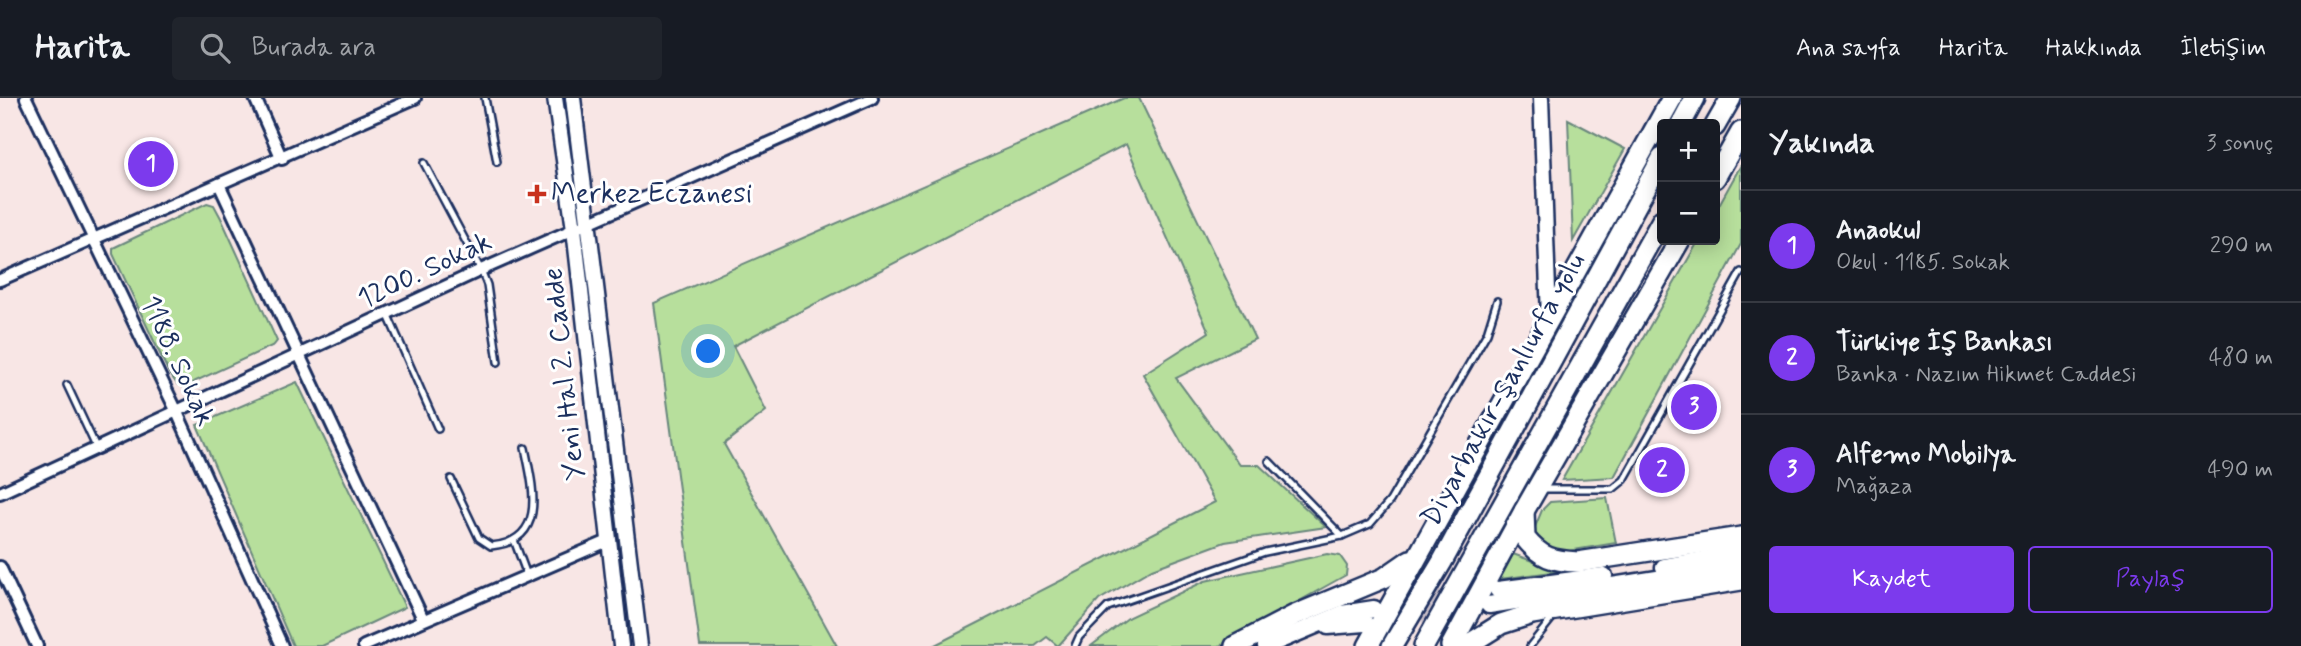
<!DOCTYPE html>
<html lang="tr">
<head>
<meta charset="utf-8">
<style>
  :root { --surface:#171b24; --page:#20242c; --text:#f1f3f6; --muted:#9ea1a6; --line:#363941; --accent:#7c3aed }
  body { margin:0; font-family:Mynerve,sans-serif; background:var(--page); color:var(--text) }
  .controls { position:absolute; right:21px; top:21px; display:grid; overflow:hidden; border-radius:7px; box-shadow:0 4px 18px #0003 }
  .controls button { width:63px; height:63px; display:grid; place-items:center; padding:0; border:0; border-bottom:2px solid var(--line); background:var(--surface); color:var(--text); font:35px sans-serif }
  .you { position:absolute; left:709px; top:254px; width:24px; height:24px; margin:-18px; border:5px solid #fff; border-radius:50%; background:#1a73e8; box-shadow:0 0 0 10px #1a73e833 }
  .badge { display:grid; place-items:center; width:46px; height:46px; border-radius:50%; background:var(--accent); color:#fff; font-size:23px; font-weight:700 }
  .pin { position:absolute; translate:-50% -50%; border:4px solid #fff; box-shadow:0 2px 7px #0006 }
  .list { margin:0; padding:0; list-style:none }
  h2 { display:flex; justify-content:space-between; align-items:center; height:91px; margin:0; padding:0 28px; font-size:30px }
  h2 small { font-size:23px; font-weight:400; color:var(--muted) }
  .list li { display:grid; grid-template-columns:46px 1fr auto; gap:21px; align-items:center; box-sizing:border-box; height:112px; padding:0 28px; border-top:2px solid var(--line) }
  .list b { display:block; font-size:26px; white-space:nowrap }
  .list p { margin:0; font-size:23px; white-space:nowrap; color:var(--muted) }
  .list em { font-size:23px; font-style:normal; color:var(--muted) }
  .actions { display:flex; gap:14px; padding:21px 28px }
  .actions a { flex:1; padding:16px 0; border:2px solid var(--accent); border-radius:7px; text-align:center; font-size:24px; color:var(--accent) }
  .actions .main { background:var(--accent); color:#fff }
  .icon { flex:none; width:38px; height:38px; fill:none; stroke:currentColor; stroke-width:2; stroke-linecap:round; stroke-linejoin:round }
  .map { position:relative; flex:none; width:1741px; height:548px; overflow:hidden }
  header { display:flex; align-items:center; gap:42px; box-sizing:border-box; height:98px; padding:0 35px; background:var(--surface); border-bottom:2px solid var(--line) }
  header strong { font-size:33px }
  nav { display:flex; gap:38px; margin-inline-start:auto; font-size:24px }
  .search { width:490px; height:63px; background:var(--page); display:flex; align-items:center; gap:18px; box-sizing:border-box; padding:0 24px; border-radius:7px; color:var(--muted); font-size:26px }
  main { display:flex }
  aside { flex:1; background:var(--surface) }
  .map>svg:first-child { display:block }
  .green { fill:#b7df9c; stroke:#69877d; stroke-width:2 }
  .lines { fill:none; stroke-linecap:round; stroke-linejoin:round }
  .secondary-tunnel { stroke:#ccc1ca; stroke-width:16; stroke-dasharray:16 8; stroke-linecap:butt }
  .service-casing { stroke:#1b2f5e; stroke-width:10 }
  .minor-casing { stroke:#1b2f5e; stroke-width:16 }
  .tertiary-casing { stroke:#1b2f5e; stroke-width:19 }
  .secondary-casing { stroke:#1b2f5e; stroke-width:21 }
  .trunk-casing { stroke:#1b2f5e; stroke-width:24 }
  .service { stroke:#fff; stroke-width:5 }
  .minor { stroke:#fff; stroke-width:10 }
  .tertiary { stroke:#fff; stroke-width:14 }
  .secondary { stroke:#fff; stroke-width:16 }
  .trunk { stroke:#fff; stroke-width:19 }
  .poi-dot { fill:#c8321e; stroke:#fff; stroke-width:2.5 }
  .labels { text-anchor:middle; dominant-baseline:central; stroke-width:6; stroke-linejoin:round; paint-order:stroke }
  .poi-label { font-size:28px; fill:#1b2f5e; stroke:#fff; text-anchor:start }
  .street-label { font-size:28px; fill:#1b2f5e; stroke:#fff }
</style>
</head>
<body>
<header>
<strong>Harita</strong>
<div class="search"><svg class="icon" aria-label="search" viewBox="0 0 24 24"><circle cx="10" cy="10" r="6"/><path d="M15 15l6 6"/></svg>Burada ara</div>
<nav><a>Ana sayfa</a><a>Harita</a><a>Hakkında</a><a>İletişim</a></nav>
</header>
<main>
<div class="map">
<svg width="1741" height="548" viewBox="0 0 1741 548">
  <rect width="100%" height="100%" fill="#f8e6e5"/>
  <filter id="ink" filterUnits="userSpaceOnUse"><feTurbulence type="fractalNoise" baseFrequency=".0143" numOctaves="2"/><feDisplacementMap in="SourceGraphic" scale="14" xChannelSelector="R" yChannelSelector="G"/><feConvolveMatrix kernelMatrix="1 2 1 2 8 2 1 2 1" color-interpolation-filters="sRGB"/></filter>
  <g filter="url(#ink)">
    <g class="green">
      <path d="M1124 0H1139L1255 241 1176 280 1240 367H1259L1326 429 1225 444 1152 471 1099 502 1058 548 1047 539 1035 548H933L1215 404 1143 276 1209 234 1126 46 733 248 766 313 724 346 837 548H700L654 205Z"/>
      <path d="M1568 21 1625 51 1573 143Z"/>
      <path d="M1741 67V146L1614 379 1562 382 1699 142H1715V114Z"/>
      <path d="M207 105 214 107 221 120 277 243 274 247 183 289 177 286 169 275 113 156V150Z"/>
      <path d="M297 284 405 509 322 548H293L197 327Z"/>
      <path d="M1607 400 1616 445 1550 456 1533 434 1542 412 1550 404Z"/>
      <path d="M1327 456 1340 458 1347 468 1346 477 1219 548H1091L1129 519 1205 483Z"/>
      <path d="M1513 456 1560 473 1500 481Z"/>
    </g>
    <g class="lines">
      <g class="secondary-tunnel">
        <path d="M1383 509 1489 493"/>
        <path d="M1374 524 1480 509"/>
      </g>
      <g class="service-casing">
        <g id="service">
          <path d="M485 0 497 64"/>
          <path d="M424 65 481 172 487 187 498 264"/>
          <path d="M387 215 438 331"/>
          <path d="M67 287 97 351"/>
          <path d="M1269 363 1342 438"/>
          <path d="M451 381 479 440 491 448C548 443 533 389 525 350"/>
          <path d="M1540 391H1613L1624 382 1741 174"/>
          <path d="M514 442 527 477"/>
          <path d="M1075 548 1079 539 1108 509 1265 454 1342 438 1370 426 1390 403 1487 235 1497 203"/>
          <path d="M1530 548 1554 518"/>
        </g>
      </g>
      <g class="minor-casing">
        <g id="minor">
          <path d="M26 0 176 312 282 548"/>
          <path d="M255 0 282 61"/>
          <path d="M219 86 423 521"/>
          <path d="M0 182 415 0"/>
          <path d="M0 395 481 172 872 0"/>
          <path d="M0 469 37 548"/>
          <path d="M364 548 608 443"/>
        </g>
      </g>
      <g class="tertiary-casing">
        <g id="tertiary">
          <path d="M555 0 574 131 621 548"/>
          <path d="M573 0 640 548"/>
          <path d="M1541 0 1549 220"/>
        </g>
      </g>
      <g class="secondary-casing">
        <g id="secondary">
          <path d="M1664 469 1741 455"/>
          <path d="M1498 492 1604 478"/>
          <path d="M1489 507 1741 468"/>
          <path d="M1328 528 1365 525"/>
          <path d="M1266 548 1342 516 1374 511"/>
        </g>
      </g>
      <g class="trunk-casing">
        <g id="trunk">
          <path d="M1681 26 1695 0"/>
          <path d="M1715 28 1731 0"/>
          <path d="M1715 80 1741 34"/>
          <path d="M1524 413 1525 440C1541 460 1553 463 1578 464L1741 439"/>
          <path d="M1235 548 1295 517 1384 480 1410 462"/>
          <path d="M1368 548 1672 0"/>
          <path d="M1392 548 1442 464 1662 60"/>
          <path d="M1424 548 1662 122"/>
          <path d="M1451 548 1524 413 1680 142"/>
          <path d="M1466 548 1501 526 1532 516 1741 482"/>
        </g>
      </g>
      <use href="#service" class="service"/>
      <use href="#minor" class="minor"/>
      <use href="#tertiary" class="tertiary"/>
      <use href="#secondary" class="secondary"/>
      <use href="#trunk" class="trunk"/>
    </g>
  </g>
  <path class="poi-dot" d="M533.5 85.5h7v7h7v7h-7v7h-7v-7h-7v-7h7z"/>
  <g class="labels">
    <g class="poi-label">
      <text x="551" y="96">Merkez Eczanesi</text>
    </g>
    <g class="street-label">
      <text transform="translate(425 173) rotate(-25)">1200. Sokak</text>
      <text transform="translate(177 263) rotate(65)">1188. Sokak</text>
      <text transform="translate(565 276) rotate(-96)">Yeni Hal 2. Cadde</text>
      <text transform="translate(1504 292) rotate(-61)">Diyarbakır-Şanlıurfa yolu</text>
    </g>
  </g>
</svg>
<div class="controls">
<button>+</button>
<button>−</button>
</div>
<div class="you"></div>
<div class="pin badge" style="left:151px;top:66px">1</div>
<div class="pin badge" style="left:1662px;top:372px">2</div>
<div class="pin badge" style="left:1694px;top:309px">3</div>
</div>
<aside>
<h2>Yakında<small>3 sonuç</small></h2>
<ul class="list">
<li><span class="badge">1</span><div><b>Anaokul</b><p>Okul · 1185. Sokak</p></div><em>290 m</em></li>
<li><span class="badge">2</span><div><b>Türkiye İş Bankası</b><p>Banka · Nazım Hikmet Caddesi</p></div><em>480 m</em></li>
<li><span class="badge">3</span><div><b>Alfemo Mobilya</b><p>Mağaza</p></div><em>490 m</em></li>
</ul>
<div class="actions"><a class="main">Kaydet</a><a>Paylaş</a></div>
</aside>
</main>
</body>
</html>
